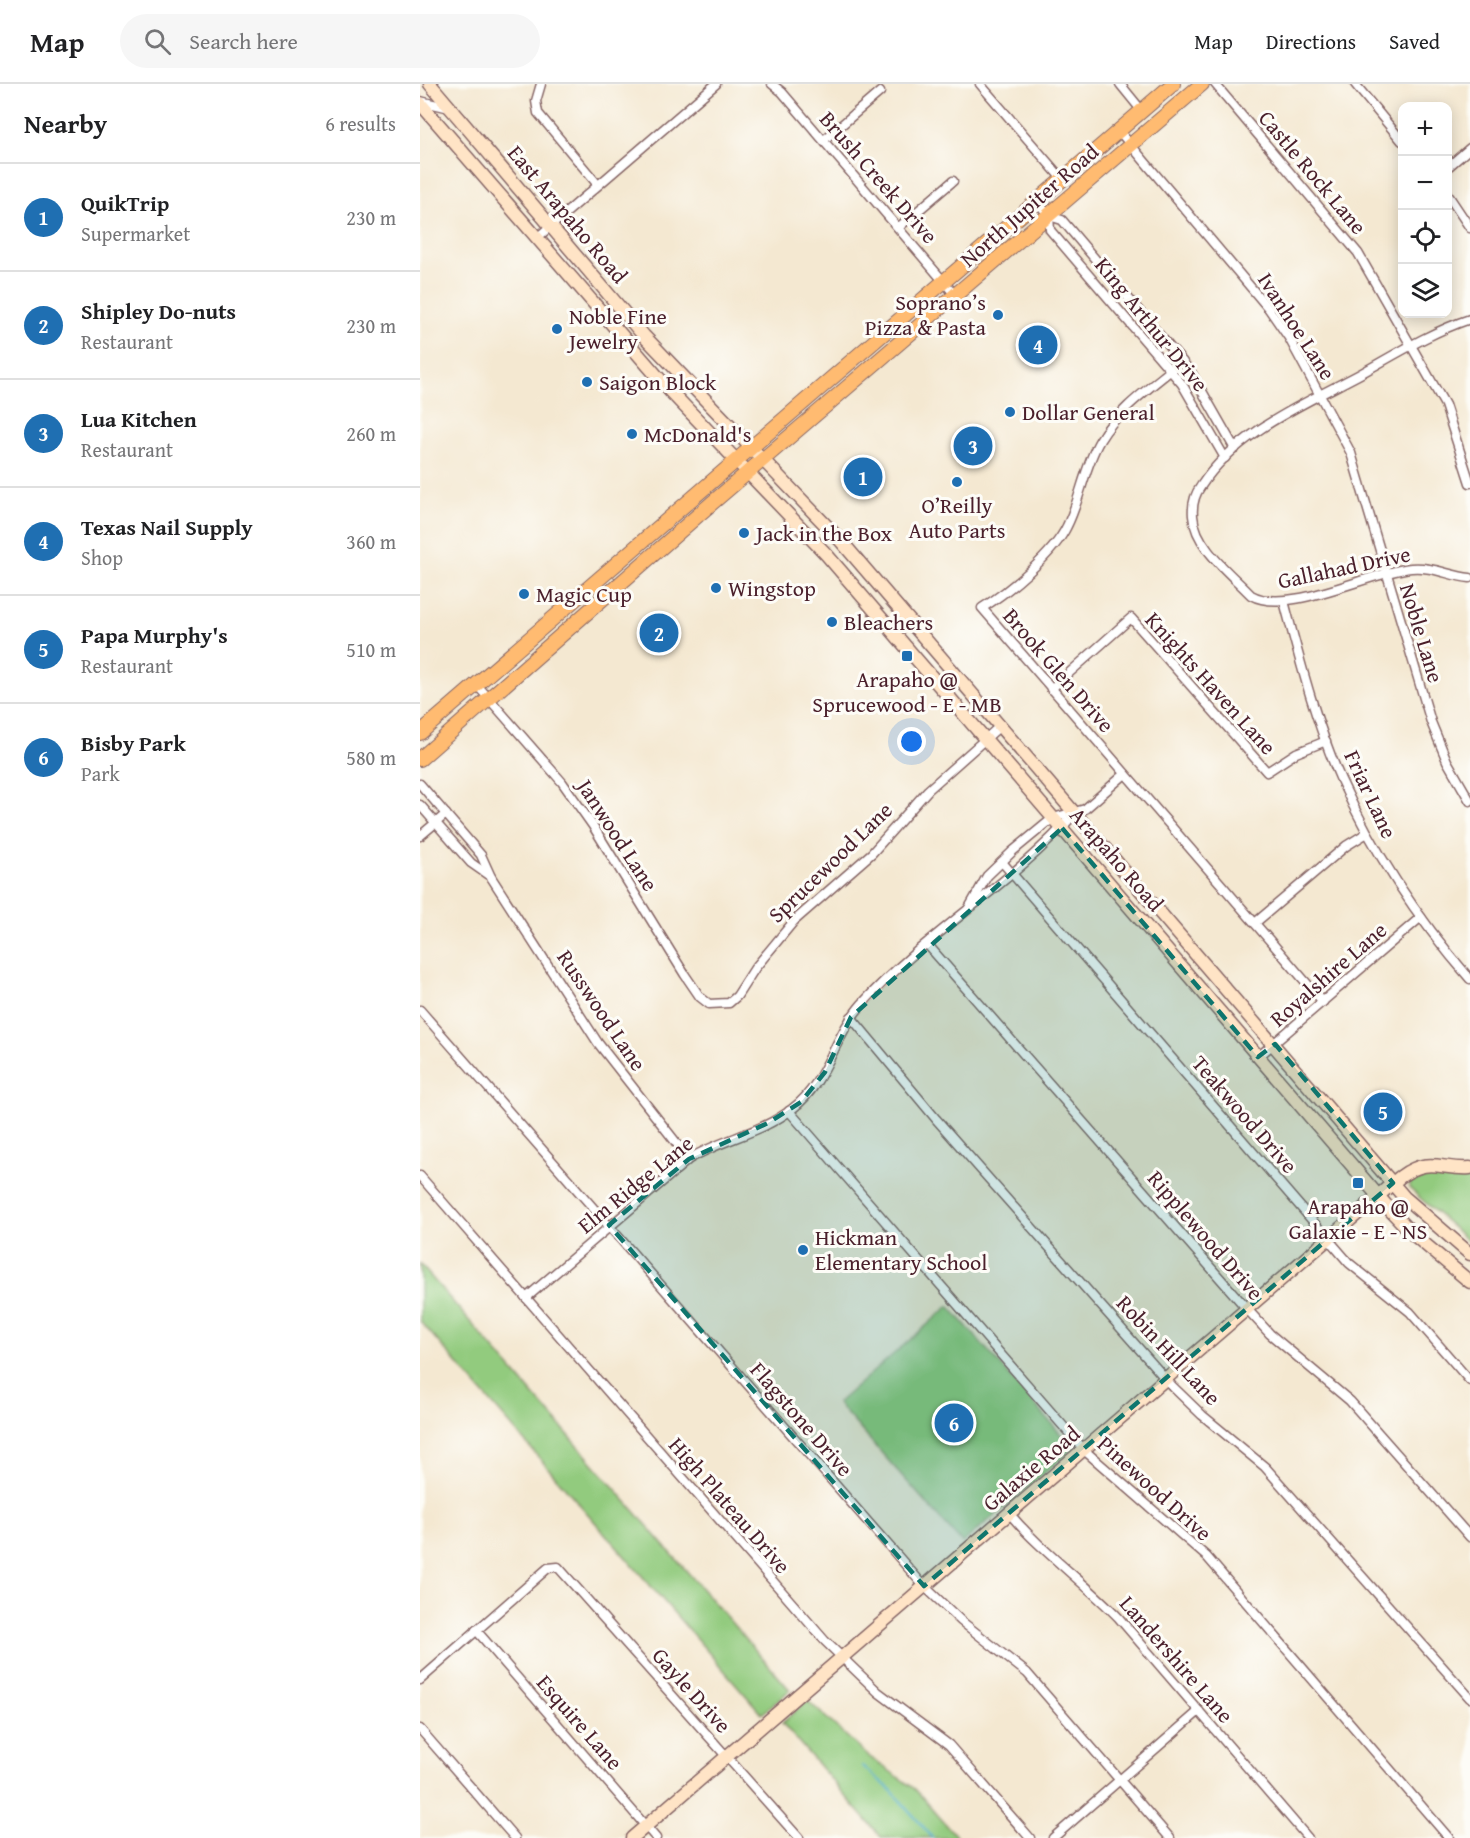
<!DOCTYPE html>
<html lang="en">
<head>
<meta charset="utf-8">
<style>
  :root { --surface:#fff; --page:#f6f6f6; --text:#202124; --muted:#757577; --line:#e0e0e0; --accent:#1f6fb2 }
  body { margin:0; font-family:"Gentium Book Plus",serif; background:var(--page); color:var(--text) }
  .controls { position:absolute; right:18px; top:18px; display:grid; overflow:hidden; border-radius:12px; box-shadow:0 3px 15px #0003 }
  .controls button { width:54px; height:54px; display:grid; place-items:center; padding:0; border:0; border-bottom:2px solid var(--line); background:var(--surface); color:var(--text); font:30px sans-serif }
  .you { position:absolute; left:492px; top:658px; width:21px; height:21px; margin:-15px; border:4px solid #fff; border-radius:50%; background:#1a73e8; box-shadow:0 0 0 9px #1a73e833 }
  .badge { display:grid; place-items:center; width:39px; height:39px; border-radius:50%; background:var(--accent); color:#fff; font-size:20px; font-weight:700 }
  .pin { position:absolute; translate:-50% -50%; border:3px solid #fff; box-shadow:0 2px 6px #0006 }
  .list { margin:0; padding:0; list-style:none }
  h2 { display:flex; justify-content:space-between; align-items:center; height:78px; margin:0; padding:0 24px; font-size:26px }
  h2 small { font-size:20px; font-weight:400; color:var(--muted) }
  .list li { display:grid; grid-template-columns:39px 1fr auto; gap:18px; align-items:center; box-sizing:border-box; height:108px; padding:0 24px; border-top:2px solid var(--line) }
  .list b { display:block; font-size:22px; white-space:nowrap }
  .list p { margin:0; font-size:20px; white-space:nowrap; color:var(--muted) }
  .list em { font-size:20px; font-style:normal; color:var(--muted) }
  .icon { flex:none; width:33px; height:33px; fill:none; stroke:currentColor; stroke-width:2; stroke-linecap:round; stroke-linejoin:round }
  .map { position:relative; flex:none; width:1050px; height:1754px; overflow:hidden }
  header { display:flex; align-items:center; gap:36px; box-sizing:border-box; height:84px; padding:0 30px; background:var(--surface); border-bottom:2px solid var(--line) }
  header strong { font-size:28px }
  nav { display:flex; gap:33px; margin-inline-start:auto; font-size:21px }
  .search { width:420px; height:54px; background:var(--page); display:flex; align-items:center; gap:15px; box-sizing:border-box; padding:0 21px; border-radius:33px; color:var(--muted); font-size:22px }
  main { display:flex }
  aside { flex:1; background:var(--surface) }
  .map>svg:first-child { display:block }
  .green { fill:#92cb7e; stroke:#6e7554; stroke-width:1.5 }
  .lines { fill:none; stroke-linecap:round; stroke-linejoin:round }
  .stream { stroke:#4faecd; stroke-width:2 }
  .street-casing { stroke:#866565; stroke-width:11 }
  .secondary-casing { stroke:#866565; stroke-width:15 }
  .primary-casing { stroke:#866565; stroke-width:16 }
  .street { stroke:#fff; stroke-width:8 }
  .secondary { stroke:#ffe4c6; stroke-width:12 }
  .primary { stroke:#ffbb71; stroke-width:14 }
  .marked { fill:#0f766e; fill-opacity:0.2; stroke:#0f766e; stroke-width:4.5; stroke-dasharray:12 8; stroke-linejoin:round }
  .poi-dot { fill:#1f6fb2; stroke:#fdfcf7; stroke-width:2 }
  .labels { text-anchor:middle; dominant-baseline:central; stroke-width:6; stroke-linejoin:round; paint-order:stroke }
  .street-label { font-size:22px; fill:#4a1f2b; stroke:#fdfcf7 }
  .poi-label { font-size:22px; fill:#4a1f2b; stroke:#fdfcf7; text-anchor:start }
</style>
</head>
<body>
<header>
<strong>Map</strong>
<div class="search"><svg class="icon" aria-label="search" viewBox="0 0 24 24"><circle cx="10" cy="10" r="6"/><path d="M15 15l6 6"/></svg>Search here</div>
<nav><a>Map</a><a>Directions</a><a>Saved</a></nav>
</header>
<main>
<aside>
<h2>Nearby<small>6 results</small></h2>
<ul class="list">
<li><span class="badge">1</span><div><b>QuikTrip</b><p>Supermarket</p></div><em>230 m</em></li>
<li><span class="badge">2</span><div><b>Shipley Do-nuts</b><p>Restaurant</p></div><em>230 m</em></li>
<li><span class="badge">3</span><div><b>Lua Kitchen</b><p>Restaurant</p></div><em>260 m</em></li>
<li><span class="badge">4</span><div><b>Texas Nail Supply</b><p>Shop</p></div><em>360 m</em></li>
<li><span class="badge">5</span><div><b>Papa Murphy's</b><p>Restaurant</p></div><em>510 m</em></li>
<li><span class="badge">6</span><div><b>Bisby Park</b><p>Park</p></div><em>580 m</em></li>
</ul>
</aside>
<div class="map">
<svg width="1050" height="1754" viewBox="0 0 1050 1754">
  <rect width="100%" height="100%" fill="#fdfcf7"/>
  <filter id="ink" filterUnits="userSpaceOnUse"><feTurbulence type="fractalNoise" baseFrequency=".0167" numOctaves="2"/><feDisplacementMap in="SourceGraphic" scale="12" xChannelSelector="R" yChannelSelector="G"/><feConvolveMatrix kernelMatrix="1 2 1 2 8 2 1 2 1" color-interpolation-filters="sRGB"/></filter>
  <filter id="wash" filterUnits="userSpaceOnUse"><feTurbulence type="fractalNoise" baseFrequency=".008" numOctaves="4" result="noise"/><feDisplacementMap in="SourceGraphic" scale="24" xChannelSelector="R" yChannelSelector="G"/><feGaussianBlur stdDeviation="1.35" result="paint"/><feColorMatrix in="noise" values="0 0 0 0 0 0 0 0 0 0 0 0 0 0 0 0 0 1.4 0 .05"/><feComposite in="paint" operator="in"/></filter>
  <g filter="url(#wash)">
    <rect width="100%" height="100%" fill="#f4e8d1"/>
    <g class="green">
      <path d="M1020 1091 1050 1095V1159L989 1104 990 1099 1009 1092Z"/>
      <path d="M0 1180 370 1606 342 1630 0 1237Z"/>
      <path d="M529 1222 651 1362 648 1369 542 1459 417 1319Z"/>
      <path d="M387 1616 447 1671 495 1705 538 1754H462L362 1639Z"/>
    </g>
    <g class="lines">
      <path class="stream" d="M442 1682 470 1705 513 1754"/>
    </g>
  </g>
  <g filter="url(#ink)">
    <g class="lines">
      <g class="street-casing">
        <g id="street">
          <path d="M121 0 116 17 118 29 178 101"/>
          <path d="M352 0 362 8 536 212"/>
          <path d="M560 0 643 96"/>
          <path d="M700 0 722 27"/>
          <path d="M795 0 938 169 1025 321 1050 399"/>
          <path d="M935 0 982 57"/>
          <path d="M0 17 30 24"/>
          <path d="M699 47 849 225 869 254 931 369 1011 638 1027 677 1050 717"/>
          <path d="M404 56 460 8"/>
          <path d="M1028 83 1050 64"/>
          <path d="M1028 111 1050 144"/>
          <path d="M617 117 629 132 642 136 771 288 815 365"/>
          <path d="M629 132 630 146 762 300 805 374"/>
          <path d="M479 143 533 97"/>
          <path d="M118 153 296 0"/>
          <path d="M1050 235C1011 248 976 270 940 290 886 319 816 348 781 402 775 410 772 421 773 432 775 463 811 490 831 511 867 532 949 488 991 484 1012 482 1030 492 1050 494"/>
          <path d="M762 277C734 301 699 324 680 356 664 383 661 414 647 442 634 470 588 508 562 524L903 918"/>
          <path d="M864 517C880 577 896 640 921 696 954 769 998 835 1050 895"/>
          <path d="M57 601 142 698 173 742 265 891 280 913 289 920 309 919 317 912 335 884 374 837 452 769 508 706 580 642"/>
          <path d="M631 605 711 534 847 688 876 669 906 657"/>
          <path d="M0 700 61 771 71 793 178 959 269 1075"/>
          <path d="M0 721 51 779 71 793"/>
          <path d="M0 752 26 730"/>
          <path d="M582 778 929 1179 990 1228 1050 1297"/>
          <path d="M549 824 567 792 593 767 633 734 665 725 705 690"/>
          <path d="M835 839 926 762 947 749"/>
          <path d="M507 860 827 1225 850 1250 930 1317 1050 1453"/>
          <path d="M0 926 504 1502 541 1537 607 1589 750 1754"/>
          <path d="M431 933 516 1035 752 1302 782 1331 845 1383 1050 1614"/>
          <path d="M838 973 1001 833"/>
          <path d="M369 1027 664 1366 787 1473 1029 1754"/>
          <path d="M0 1092 405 1557 458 1608 529 1661 610 1754"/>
          <path d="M106 1214 269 1075C302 1055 342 1049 372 1025 408 998 413 953 442 920 506 849 592 801 656 728"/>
          <path d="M589 1429C622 1468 663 1497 698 1533L888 1754"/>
          <path d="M56 1546 236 1754"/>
          <path d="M0 1596 128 1484 138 1483 379 1754"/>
          <path d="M0 1645 95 1754"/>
          <path d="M633 1754 779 1627"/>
        </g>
      </g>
      <g class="secondary-casing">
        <g id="secondary">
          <path d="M10 0 224 252 421 457 984 1113 1050 1170"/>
          <path d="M0 19 250 307 406 470 972 1128 994 1151 1050 1198"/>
          <path d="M212 1754 980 1093C1009 1072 1020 1086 1050 1084"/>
        </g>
      </g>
      <g class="primary-casing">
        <g id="primary">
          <path d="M0 649 753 0"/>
          <path d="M0 675 292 419 782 0"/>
        </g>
      </g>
      <use href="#street" class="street"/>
      <use href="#secondary" class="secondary"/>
      <use href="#primary" class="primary"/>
    </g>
  </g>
  <path class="marked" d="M642 744 838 973 855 960 973 1099 504 1502 189 1141 269 1075 348 1039 381 1018 405 988 431 933Z"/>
  <g class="poi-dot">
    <circle cx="578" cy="231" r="6"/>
    <circle cx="137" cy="245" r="6"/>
    <circle cx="167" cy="298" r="6"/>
    <circle cx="590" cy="328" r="6"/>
    <circle cx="212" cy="350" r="6"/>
    <circle cx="537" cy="398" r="6"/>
    <circle cx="324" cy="449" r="6"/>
    <circle cx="296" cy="504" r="6"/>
    <circle cx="104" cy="510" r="6"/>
    <circle cx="412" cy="538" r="6"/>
    <rect x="481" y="566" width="12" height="12" rx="3"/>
    <rect x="932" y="1093" width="12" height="12" rx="3"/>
    <circle cx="383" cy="1166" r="6"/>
  </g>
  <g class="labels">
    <g class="street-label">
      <text transform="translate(893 88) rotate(50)">Castle Rock Lane</text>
      <text transform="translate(459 93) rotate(49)">Brush Creek Drive</text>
      <text transform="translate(609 121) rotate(-41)">North Jupiter Road</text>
      <text transform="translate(148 130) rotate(50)">East Arapaho Road</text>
      <text transform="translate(732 240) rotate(51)">King Arthur Drive</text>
      <text transform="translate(877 242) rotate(57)">Ivanhoe Lane</text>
      <text transform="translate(924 483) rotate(-12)">Gallahad Drive</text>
      <text transform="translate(1002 549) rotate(73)">Noble Lane</text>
      <text transform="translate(639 586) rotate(49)">Brook Glen Drive</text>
      <text transform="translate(791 599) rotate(48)">Knights Haven Lane</text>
      <text transform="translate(951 710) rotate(65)">Friar Lane</text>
      <text transform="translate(198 751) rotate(57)">Janwood Lane</text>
      <text transform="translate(697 775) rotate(49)">Arapaho Road</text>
      <text transform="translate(410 778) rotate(-44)">Sprucewood Lane</text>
      <text transform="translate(908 890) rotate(-41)">Royalshire Lane</text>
      <text transform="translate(182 926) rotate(56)">Russwood Lane</text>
      <text transform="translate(825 1030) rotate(49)">Teakwood Drive</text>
      <text transform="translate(215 1100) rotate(-39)">Elm Ridge Lane</text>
      <text transform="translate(786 1151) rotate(49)">Ripplewood Drive</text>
      <text transform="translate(749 1266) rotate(47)">Robin Hill Lane</text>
      <text transform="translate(382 1335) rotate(49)">Flagstone Drive</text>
      <text transform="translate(611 1384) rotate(-40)">Galaxie Road</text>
      <text transform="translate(735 1404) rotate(42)">Pinewood Drive</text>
      <text transform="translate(310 1421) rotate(49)">High Plateau Drive</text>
      <text transform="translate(757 1575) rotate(49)">Landershire Lane</text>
      <text transform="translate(272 1606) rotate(48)">Gayle Drive</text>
      <text transform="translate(160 1638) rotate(49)">Esquire Lane</text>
    </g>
    <g class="poi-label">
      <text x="566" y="218" text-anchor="end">Soprano’s<tspan x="566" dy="25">Pizza &amp; Pasta</tspan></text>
      <text x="149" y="232">Noble Fine<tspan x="149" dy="25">Jewelry</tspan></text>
      <text x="179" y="298">Saigon Block</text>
      <text x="602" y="328">Dollar General</text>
      <text x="224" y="350">McDonald's</text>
      <text x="537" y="421" text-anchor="middle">O’Reilly<tspan x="537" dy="25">Auto Parts</tspan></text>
      <text x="336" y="449">Jack in the Box</text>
      <text x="308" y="504">Wingstop</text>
      <text x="116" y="510">Magic Cup</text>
      <text x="424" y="538">Bleachers</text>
      <text x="487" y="595" text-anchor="middle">Arapaho @<tspan x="487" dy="25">Sprucewood - E - MB</tspan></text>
      <text x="938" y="1122" text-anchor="middle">Arapaho @<tspan x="938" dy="25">Galaxie - E - NS</tspan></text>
      <text x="395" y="1153">Hickman<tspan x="395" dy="25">Elementary School</tspan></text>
    </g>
  </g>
</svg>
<div class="controls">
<button>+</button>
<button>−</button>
<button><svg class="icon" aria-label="locate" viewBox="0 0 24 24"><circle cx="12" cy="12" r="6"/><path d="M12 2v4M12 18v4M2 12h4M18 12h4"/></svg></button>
<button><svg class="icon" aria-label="layers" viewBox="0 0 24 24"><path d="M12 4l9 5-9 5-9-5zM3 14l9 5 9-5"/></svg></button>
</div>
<div class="you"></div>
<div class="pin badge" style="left:443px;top:393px">1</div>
<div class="pin badge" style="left:239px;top:549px">2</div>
<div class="pin badge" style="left:553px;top:362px">3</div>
<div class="pin badge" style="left:618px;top:261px">4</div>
<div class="pin badge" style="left:963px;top:1028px">5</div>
<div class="pin badge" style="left:534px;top:1339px">6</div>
</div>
</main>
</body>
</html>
